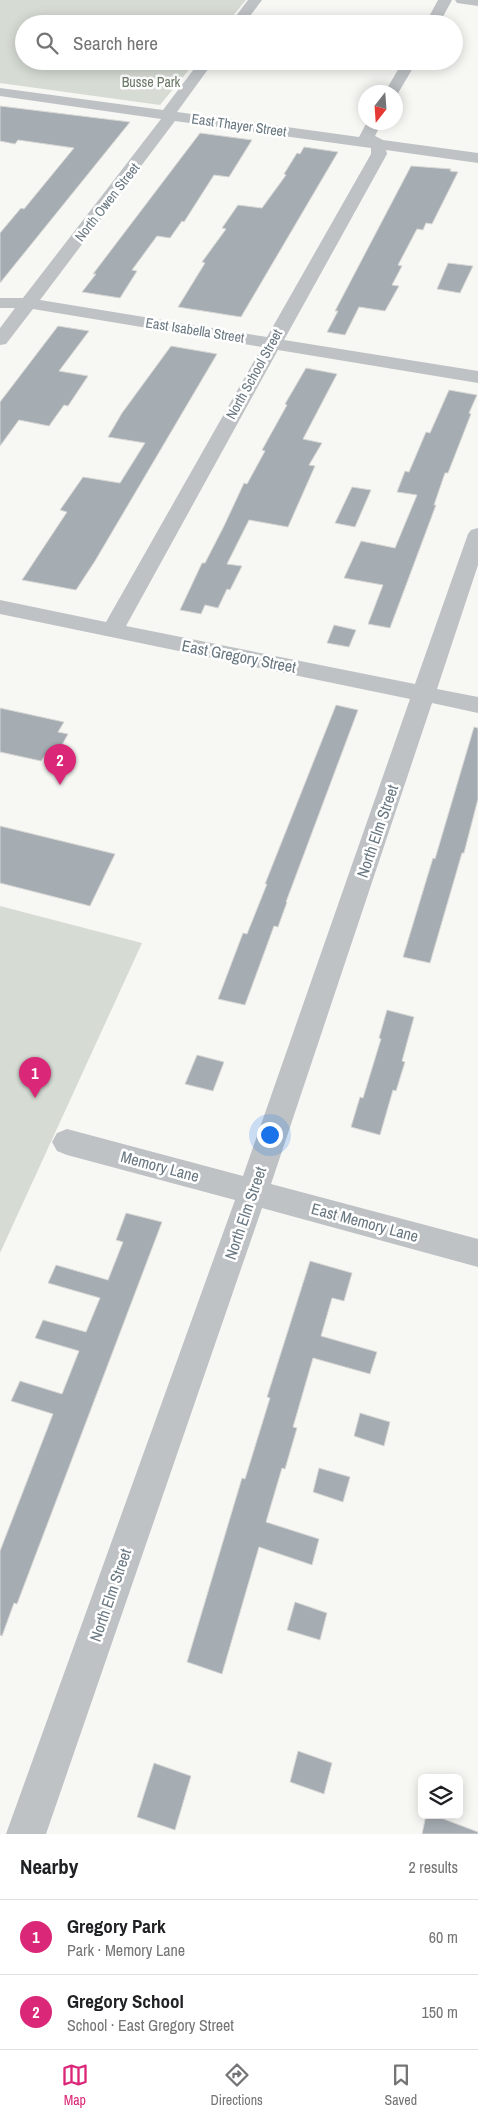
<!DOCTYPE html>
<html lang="en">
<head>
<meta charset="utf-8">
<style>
  :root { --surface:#fff; --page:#f2f2f2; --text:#202124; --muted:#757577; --line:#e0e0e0; --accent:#db2777 }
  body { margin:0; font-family:"Archivo Narrow",sans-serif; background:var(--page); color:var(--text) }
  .controls { position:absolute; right:15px; bottom:15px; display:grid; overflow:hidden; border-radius:8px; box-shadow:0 2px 12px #0003 }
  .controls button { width:45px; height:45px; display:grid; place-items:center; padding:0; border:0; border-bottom:1px solid var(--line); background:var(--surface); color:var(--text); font:25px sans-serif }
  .compass { position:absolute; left:358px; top:85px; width:45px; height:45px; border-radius:50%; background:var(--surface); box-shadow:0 2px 12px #0003; rotate:197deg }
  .you { position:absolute; left:269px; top:1134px; width:18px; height:18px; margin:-12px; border:4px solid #fff; border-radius:50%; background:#1a73e8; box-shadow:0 0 0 8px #1a73e833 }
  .badge { display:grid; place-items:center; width:32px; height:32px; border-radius:50%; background:var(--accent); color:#fff; font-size:16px; font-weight:700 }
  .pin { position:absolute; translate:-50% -41px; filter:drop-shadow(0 1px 2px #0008) }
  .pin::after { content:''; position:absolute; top:26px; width:18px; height:15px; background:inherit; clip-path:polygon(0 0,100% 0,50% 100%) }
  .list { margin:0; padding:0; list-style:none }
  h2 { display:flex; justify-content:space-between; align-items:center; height:65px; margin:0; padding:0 20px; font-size:21px }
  h2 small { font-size:16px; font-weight:400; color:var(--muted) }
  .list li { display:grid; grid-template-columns:32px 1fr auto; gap:15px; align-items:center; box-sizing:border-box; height:75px; padding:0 20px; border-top:1px solid var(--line) }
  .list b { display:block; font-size:19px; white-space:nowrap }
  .list p { margin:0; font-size:16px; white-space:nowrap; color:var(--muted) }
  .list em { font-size:16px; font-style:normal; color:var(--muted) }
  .icon { flex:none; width:28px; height:28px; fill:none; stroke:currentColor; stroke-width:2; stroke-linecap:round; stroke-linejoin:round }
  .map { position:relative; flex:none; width:478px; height:1834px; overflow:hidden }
  .search { position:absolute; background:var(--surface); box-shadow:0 2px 12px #0003; left:15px; right:15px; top:15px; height:55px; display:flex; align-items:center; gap:12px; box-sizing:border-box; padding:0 18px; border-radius:28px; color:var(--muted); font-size:19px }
  .sheet { height:215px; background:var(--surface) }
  nav { display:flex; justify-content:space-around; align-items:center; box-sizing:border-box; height:70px; border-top:1px solid var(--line); background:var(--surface); font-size:14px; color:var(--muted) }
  nav a { display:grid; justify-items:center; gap:2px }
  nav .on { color:var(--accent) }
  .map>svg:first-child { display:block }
  .green { fill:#d6dbd4 }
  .building { fill:#a6adb2; stroke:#d8d8d6 }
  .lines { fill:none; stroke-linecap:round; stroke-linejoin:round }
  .minor { fill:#bec2c5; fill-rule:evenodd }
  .labels { text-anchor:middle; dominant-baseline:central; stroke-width:5; stroke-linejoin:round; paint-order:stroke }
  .far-park-label { font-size:14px; fill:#6b7967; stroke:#fff }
  .far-street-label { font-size:14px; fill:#697781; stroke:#fff }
  .street-label { font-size:16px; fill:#697781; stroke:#fff }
</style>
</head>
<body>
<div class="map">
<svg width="478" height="1834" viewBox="0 0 478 1834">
  <rect width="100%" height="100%" fill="#f7f7f4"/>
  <g class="green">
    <path d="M0 0H246L226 24H24V61H196L160 105 0 83Z"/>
    <path d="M0 906 142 943 0 1253Z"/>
  </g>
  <g class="building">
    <path d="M0 106 130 122 0 283V233L21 208 24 209 74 148 18 140 15 144 0 141Z"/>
    <path d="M200 133 252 140 229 177 214 175 184 222 182 221 170 238 157 236 132 270 137 271 120 298 82 292 96 274H93Z"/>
    <path d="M304 147 338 152 241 317 178 307 205 263 202 262 226 229 222 228 238 205 262 208 286 175 284 174 297 153 300 154Z"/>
    <path d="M411 166 451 169 450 171 458 172 432 224 426 223 423 230 417 229 398 265 402 266 392 285 399 286 385 311 359 307 345 335 327 332 338 311H335Z"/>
    <path d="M448 263 473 266 460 293 437 289Z"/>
    <path d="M58 326 89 331 59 371 88 376 68 406 64 405 49 426 19 420 0 446V402Z"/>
    <path d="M171 346 217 354 95 561 76 590 22 580 67 512 60 510 83 477 120 483 145 443 108 437 122 413Z"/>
    <path d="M306 368 337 374 303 439 322 443 309 465 315 466 288 527 249 520 227 564 242 566 230 590 227 589 218 608 205 605 201 614 180 610 202 563H205L224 526 244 483 247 484 265 451 262 450 287 405 285 404Z"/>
    <path d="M449 390 477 395 469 413 471 414 448 473H445L434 505H436L390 628 368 624 383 585 344 578 361 541 395 548 417 495 397 492 405 471 409 472 426 432 430 433Z"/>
    <path d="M352 487 371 490 355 527 335 523Z"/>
    <path d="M334 625 356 630 349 647 327 643Z"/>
    <path d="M336 705 358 710 286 902H287L278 927 274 926 245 1005 218 999 243 933 247 934 267 884H265Z"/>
    <path d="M0 708 64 722 58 732 68 734 57 754 47 752 41 761 0 752Z"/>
    <path d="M474 727 478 728V799L464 853H462L430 963 403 957 433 858 435 859Z"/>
    <path d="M0 826 115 854 90 906 0 883Z"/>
    <path d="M387 1010 414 1017 402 1061 405 1062 396 1091 393 1090 380 1135 351 1127 360 1097 363 1098 381 1039 379 1038Z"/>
    <path d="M197 1055 224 1062 213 1091 185 1084Z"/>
    <path d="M126 1213 162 1222 17 1604 14 1603 2 1636 0 1635V1551L53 1414 11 1401 20 1381 62 1394 79 1351 35 1338 43 1320 86 1332 100 1298 48 1283 56 1265 108 1280 123 1242 116 1240Z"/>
    <path d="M310 1261 352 1273 344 1301 332 1298 321 1336 377 1352 370 1374 313 1358 293 1427 297 1428 285 1469 282 1468 266 1522 319 1539 312 1565 259 1547 222 1674 187 1662 242 1478 245 1479 270 1398 267 1397Z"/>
    <path d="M360 1413 390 1422 384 1446 354 1436Z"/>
    <path d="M319 1468 350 1477 343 1502 313 1492Z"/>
    <path d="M295 1602 327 1613 320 1640 287 1630Z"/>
    <path d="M298 1751 332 1763 324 1794 290 1782Z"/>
    <path d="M154 1763 191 1776 175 1830 137 1817Z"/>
    <path d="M426 1815H433L478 1832V1834H422Z"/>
  </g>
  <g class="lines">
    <g class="minor">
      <path d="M248 0H262L244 24H230Z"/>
      <path d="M438 0H452L439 24H425Z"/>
      <path d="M455 0H478V6L457 3Z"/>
      <path d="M200 61H214L177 112 359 137 367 122H382L375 136 383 140 478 153V163L386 150 387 154 284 340 478 371V383L278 350 126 626 415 684 468 534 471 530 478 528V565L437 689 478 697V713L432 703 271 1184 478 1239V1267L262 1208 46 1834H6L235 1200 67 1155 57 1151 52 1142 57 1133 67 1129 243 1176 410 699 0 614V600L106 622 262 347 33 309 6 344 0 345V328L15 308H0V298H23L161 119 0 96V88L163 110ZM175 121 371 148V154L267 337 40 300Z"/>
      <path d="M403 61H417L397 95H396V92H385Z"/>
    </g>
  </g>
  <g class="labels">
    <g class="far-park-label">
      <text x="151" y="82">Busse Park</text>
    </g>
    <g class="far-street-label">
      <text transform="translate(239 125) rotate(8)">East Thayer Street</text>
      <text transform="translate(107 202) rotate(-52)">North Owen Street</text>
      <text transform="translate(195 330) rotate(9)">East Isabella Street</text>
      <text transform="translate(254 374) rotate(-61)">North School Street</text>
    </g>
    <g class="street-label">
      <text transform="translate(239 656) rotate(11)">East Gregory Street</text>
      <text transform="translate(377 831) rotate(-71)">North Elm Street</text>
      <text transform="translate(160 1166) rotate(15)">Memory Lane</text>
      <text transform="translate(245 1213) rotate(-71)">North Elm Street</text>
      <text transform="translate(365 1222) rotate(15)">East Memory Lane</text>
      <text transform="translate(110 1595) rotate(-71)">North Elm Street</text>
    </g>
  </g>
</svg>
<div class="controls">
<button><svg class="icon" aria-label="layers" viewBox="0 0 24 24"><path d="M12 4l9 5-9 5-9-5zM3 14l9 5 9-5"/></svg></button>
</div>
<svg class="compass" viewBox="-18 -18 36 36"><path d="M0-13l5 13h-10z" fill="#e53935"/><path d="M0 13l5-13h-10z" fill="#757577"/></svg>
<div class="you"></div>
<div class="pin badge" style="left:35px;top:1098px">1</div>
<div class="pin badge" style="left:60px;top:785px">2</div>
<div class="search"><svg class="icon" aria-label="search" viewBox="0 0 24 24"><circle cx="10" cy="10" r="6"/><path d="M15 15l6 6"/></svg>Search here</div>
</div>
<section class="sheet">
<h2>Nearby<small>2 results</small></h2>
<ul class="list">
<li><span class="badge">1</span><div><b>Gregory Park</b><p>Park · Memory Lane</p></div><em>60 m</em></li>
<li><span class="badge">2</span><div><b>Gregory School</b><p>School · East Gregory Street</p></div><em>150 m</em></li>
</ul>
</section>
<nav>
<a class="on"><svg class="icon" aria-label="map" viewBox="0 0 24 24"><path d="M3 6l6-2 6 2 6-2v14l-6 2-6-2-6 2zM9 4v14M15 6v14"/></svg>Map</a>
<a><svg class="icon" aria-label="directions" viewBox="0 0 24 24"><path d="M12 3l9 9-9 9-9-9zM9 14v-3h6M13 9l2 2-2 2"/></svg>Directions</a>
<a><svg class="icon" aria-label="saved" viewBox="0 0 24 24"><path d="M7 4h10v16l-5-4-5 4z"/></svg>Saved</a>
</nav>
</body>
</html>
